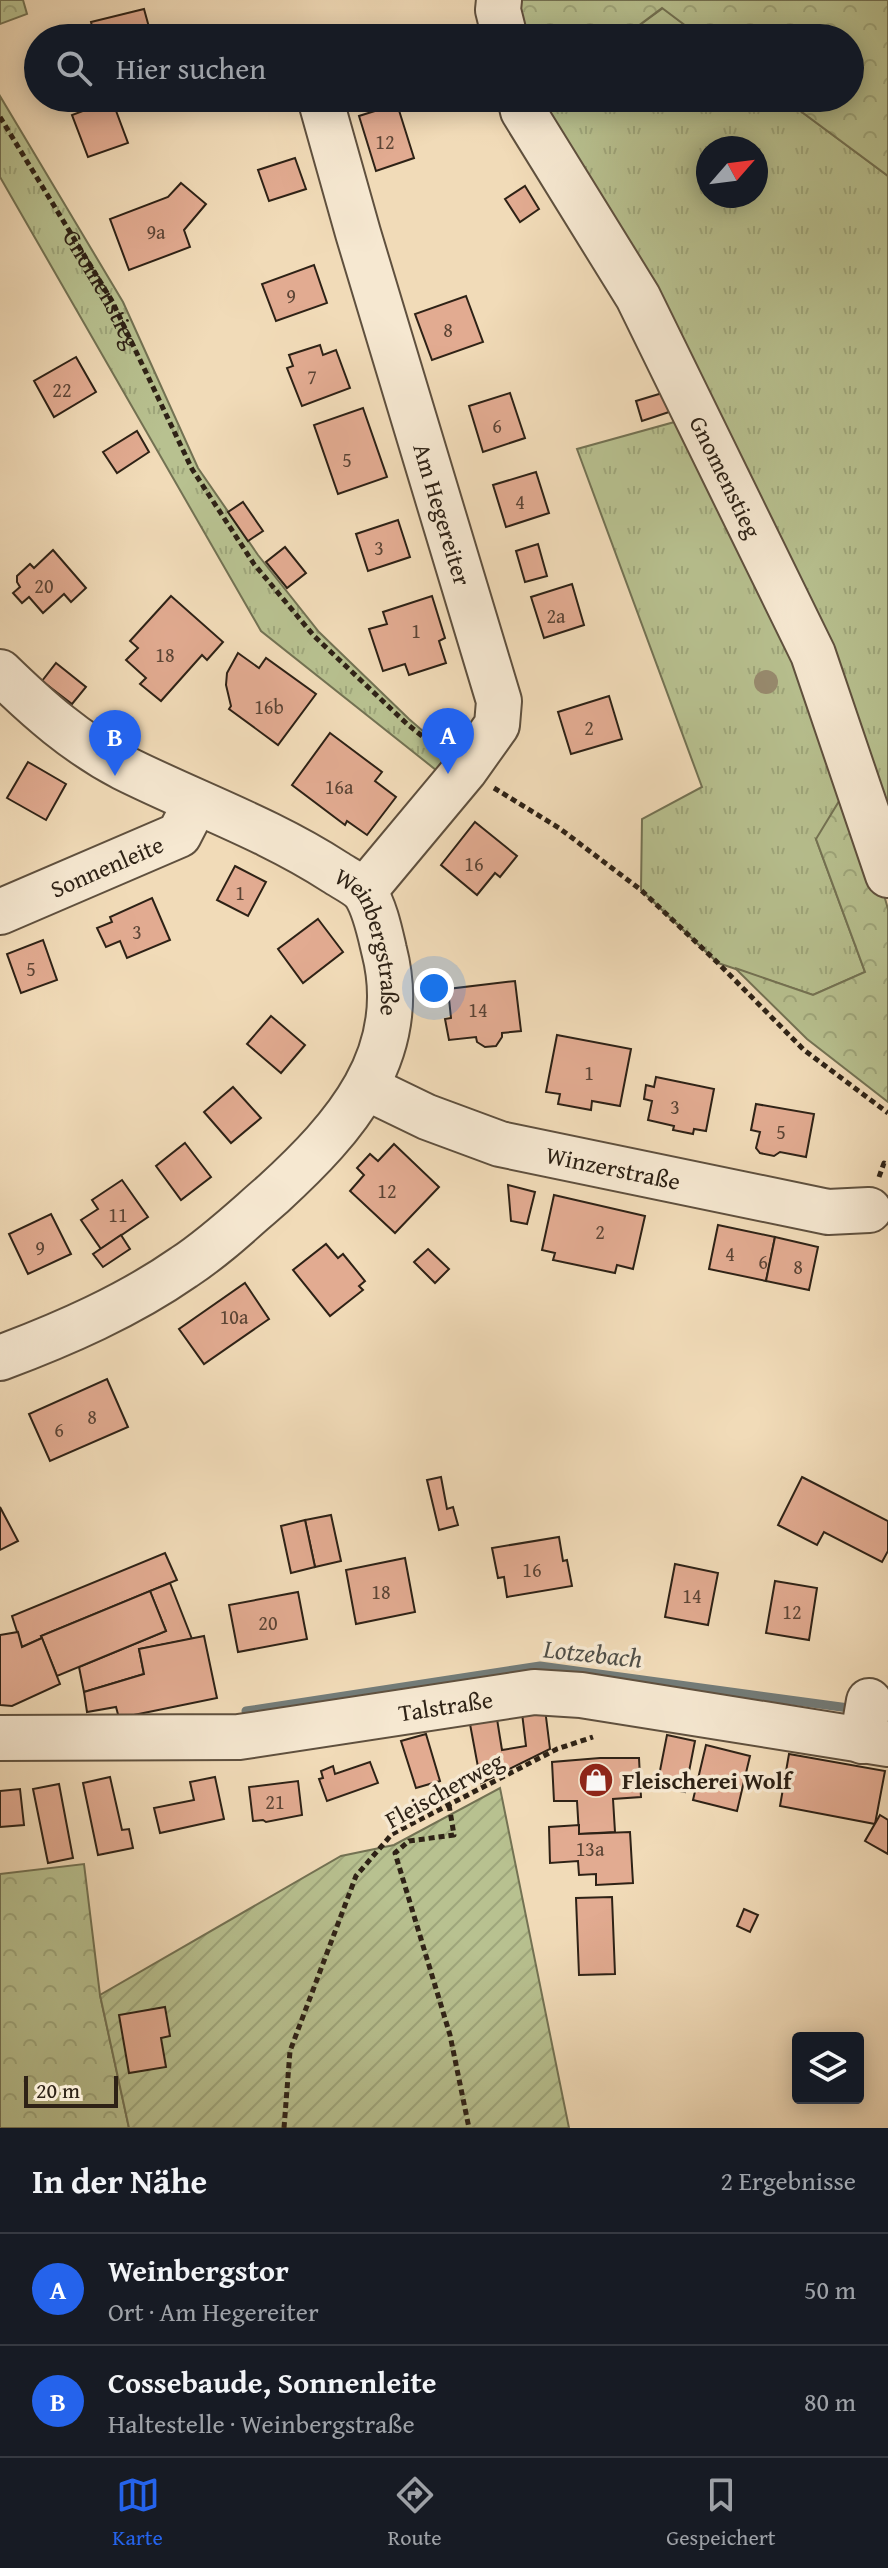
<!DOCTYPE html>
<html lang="de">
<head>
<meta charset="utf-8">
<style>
  :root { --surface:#171b24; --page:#242831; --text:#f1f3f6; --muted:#9ea1a6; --line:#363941; --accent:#2563eb }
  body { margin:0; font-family:"Gentium Book Plus",serif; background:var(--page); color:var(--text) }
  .controls { position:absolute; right:24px; bottom:24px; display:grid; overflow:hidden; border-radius:8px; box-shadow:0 4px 20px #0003 }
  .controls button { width:72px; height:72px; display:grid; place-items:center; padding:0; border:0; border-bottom:2px solid var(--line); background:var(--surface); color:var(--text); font:40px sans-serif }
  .compass { position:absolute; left:696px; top:136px; width:72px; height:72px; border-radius:50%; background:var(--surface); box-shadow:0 4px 20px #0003; rotate:62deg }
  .scale { position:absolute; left:24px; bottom:20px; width:94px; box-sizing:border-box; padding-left:8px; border:4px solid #2e2216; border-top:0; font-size:22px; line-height:28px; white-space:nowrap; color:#2e2216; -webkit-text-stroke:6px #f6e8d1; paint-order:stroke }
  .you { position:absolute; left:434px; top:988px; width:28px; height:28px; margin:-20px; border:6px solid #fff; border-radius:50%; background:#1a73e8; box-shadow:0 0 0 12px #1a73e833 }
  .badge { display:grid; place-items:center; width:52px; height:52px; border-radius:50%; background:var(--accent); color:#fff; font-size:26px; font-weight:700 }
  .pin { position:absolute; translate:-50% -66px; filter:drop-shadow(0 2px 4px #0008) }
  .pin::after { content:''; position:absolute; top:42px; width:28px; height:24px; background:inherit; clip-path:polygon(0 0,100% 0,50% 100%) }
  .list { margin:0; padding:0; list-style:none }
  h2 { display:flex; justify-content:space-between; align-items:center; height:104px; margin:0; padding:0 32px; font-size:34px }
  h2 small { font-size:26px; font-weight:400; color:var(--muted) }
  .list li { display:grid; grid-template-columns:52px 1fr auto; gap:24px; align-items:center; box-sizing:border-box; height:112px; padding:0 32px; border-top:2px solid var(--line) }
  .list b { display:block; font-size:30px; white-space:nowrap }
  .list p { margin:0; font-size:26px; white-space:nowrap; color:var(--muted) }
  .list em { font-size:26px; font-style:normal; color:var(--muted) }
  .icon { flex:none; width:44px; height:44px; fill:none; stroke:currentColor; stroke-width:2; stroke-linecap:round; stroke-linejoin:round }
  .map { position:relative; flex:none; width:888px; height:2128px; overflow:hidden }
  .search { position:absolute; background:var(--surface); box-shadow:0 4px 20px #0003; left:24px; right:24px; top:24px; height:88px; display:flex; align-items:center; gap:20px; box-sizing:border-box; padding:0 28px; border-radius:44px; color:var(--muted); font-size:30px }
  .sheet { height:328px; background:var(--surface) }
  nav { display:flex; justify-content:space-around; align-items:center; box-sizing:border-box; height:112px; border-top:2px solid var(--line); background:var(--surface); font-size:22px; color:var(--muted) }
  nav a { display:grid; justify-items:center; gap:4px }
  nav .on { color:var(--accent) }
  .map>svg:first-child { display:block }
  .grass { fill:url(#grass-tufts); stroke:#737253; stroke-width:2; fill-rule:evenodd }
  .forest { fill:url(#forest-crowns); stroke:#737253; stroke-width:2 }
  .garden { fill:url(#garden-furrows); stroke:#737253; stroke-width:2 }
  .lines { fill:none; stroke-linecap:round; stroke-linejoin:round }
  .stream { stroke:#737c79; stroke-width:9 }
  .building { fill:#e2ab91; stroke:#2e2216; stroke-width:2 }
  .minor-casing { stroke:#5f503e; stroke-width:48 }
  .path { stroke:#2e2216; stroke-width:5; stroke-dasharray:6 4; stroke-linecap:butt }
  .minor { stroke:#f6e8d1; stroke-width:44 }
  .tree { fill:#988b6f }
  .labels { text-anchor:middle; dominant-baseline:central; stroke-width:7; stroke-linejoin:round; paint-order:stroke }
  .number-label { font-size:20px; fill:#5b4435 }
  .street-label { font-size:24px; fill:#2e2216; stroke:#f6e8d1 }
  .poi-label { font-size:24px; font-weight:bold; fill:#2e2216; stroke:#f6e8d1; text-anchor:start }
  .water-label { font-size:26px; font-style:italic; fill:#504f48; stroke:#f6e8d1 }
</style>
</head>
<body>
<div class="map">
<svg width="888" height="2128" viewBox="0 0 888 2128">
  <defs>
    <pattern id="grass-tufts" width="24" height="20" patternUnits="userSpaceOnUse" patternTransform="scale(2)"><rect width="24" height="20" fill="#b8c190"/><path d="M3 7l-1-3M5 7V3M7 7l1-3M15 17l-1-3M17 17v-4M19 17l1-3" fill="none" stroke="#9ea67b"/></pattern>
    <pattern id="forest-crowns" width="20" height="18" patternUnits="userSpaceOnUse" patternTransform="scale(2)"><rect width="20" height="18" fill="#b8c190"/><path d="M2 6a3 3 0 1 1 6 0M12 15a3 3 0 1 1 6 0" fill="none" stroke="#9ea67b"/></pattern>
    <pattern id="garden-furrows" width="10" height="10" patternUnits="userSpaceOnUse" patternTransform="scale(2)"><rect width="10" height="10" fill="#b8c190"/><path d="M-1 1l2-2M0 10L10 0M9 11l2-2" fill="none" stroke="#9ea67b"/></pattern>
  </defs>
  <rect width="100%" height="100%" fill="#f1dbb8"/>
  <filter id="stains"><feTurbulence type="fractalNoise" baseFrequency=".0025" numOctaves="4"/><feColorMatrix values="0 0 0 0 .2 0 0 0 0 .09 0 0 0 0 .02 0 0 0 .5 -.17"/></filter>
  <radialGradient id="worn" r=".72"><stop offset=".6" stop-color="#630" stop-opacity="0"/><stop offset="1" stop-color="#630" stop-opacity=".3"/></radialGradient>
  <g class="grass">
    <path d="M663 8 702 38H622Z"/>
    <path d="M0 96 123 302 198 468 258 555 319 632 409 719 454 758 441 774 261 631 0 177Z"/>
    <path d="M540 98H783L888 176V875L816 839 865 972 813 995 718 963 641 890 642 819 702 787 577 449 696 416ZM708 148H756V196H708Z"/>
  </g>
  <g class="forest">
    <path d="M0 0H23L27 14 0 24Z"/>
    <path d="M499 0H888V176L783 98H850V38H702L662 8 622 38H505Z"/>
    <path d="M844 793 857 801 888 909V1102L807 1039 735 968 813 995 865 972 816 839Z"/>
    <path d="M84 1864 100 1995 129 2128H0V1874Z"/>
  </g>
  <path class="garden" d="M500 1788 569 2128H129L100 1995 341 1856 394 1845Z"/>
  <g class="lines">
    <path class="stream" d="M246 1711 540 1666 856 1709"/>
  </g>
  <g class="building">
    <path d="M144 9 152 38H95L91 22Z"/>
    <path d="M112 100 128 143 88 157 72 115Z"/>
    <path d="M397 104 414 158 376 171 359 116Z"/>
    <path d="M295 158 306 189 269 201 258 170Z"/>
    <path d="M181 183 206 204 184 230 190 247 129 270 110 219 168 197Z"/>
    <path d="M525 186 539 209 520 222 505 199Z"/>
    <path d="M314 265 327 303 276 321 262 284Z"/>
    <path d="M466 296 483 342 432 360 415 314Z"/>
    <path d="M320 345 323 355 336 350 350 388 302 406 287 368 293 366 289 355Z"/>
    <path d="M76 357 96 392 54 417 34 381Z"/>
    <path d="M669 391 675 410 642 421 636 401Z"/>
    <path d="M510 393 525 438 483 452 469 406Z"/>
    <path d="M363 408 387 477 338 494 314 425Z"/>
    <path d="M137 431 149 452 117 473 103 452Z"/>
    <path d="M536 472 549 513 506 527 493 485Z"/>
    <path d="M243 502 263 531 248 541 228 512Z"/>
    <path d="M398 520 410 557 368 571 356 534Z"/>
    <path d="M538 544 547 576 525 582 516 551Z"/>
    <path d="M285 547 306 573 287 588 266 562Z"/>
    <path d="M53 550 86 588 71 602 64 594 43 613 29 597 22 603 13 593 20 587 17 582V576L30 564 34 568Z"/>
    <path d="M572 584 584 625 544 638 531 597Z"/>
    <path d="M171 596 223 642 207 660 202 655 161 701 140 684 146 678 126 660 138 648 130 641Z"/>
    <path d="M432 596 445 638 439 641 446 663 409 675 405 664 383 671 369 629 387 624 383 612Z"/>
    <path d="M238 653 259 668 266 658 316 694 278 745 229 709 231 706 226 685 227 673Z"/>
    <path d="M56 663 86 687 72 704 42 681Z"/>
    <path d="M609 696 622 739 571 754 558 712Z"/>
    <path d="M429 724 449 742 455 735 466 745 455 758 424 730Z"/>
    <path d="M330 733 382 772 375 781 396 797 367 835 347 821 345 825 292 785Z"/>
    <path d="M28 762 66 784 46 820 7 798Z"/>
    <path d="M475 822 517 856 500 877 495 873 477 895 441 865Z"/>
    <path d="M235 866 266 882 248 916 217 900Z"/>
    <path d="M152 898 170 940 127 958 120 941 106 947 97 928 112 922 110 917Z"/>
    <path d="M318 919 343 952 303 983 278 949Z"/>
    <path d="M43 940 57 980 21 993 7 954Z"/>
    <path d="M515 981 521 1031 502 1033V1037L496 1046 485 1047 477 1042 476 1037 449 1040 445 1019 451 1018 448 989Z"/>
    <path d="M271 1016 305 1045 281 1073 247 1044Z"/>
    <path d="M557 1035 631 1049 620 1106 592 1101 591 1110 558 1104 560 1094 546 1092Z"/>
    <path d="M656 1077 714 1089 706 1131 694 1129 693 1134 673 1130 674 1126 648 1120 652 1101 644 1099 646 1085 654 1087Z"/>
    <path d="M233 1087 261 1118 231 1143 204 1112Z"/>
    <path d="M756 1104 814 1114 806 1157 780 1152 774 1156 760 1153 756 1148 760 1132 751 1130Z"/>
    <path d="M185 1143 211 1177 181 1200 156 1166Z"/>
    <path d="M394 1144 439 1187 395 1233 350 1191 364 1175 357 1168 370 1154 378 1161Z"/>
    <path d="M122 1180 148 1217 101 1249 81 1220 98 1209 92 1200Z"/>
    <path d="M508 1185 535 1192 527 1224 511 1221Z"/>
    <path d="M554 1195 645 1216 633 1269 617 1265 615 1273 553 1260 555 1253 542 1250Z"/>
    <path d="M51 1214 71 1254 28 1274 9 1234Z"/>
    <path d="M718 1225 775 1237 766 1281 709 1269Z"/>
    <path d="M121 1235 130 1249 103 1267 93 1254Z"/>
    <path d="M775 1237 818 1247 809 1290 766 1281Z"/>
    <path d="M326 1244 338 1258 343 1254 365 1281 359 1286 363 1290 330 1316 293 1270Z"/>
    <path d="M428 1249 449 1269 435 1283 414 1262Z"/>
    <path d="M245 1283 269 1319 204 1364 179 1329Z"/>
    <path d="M107 1379 128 1427 50 1461 29 1414Z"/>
    <path d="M441 1477 447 1509 453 1507 458 1525 439 1530 427 1480Z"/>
    <path d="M802 1477 888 1521V1551L882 1562 824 1532 817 1545 778 1525Z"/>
    <path d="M0 1507 18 1541 0 1550Z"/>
    <path d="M331 1515 341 1561 315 1567 305 1520Z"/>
    <path d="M305 1520 315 1567 291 1573 281 1526Z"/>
    <path d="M559 1537 563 1561 567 1560 572 1586 507 1597 504 1577 498 1578 492 1548Z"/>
    <path d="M165 1553 177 1580 41 1636 42 1638 22 1647 12 1616Z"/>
    <path d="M405 1558 415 1612 356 1624 346 1570Z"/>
    <path d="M675 1564 718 1573 708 1625 665 1617Z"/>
    <path d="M775 1581 817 1588 809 1640 766 1633Z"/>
    <path d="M170 1583 192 1639 139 1649 144 1674 84 1692 79 1667 166 1631 150 1591Z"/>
    <path d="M150 1591 166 1631 57 1676 41 1636Z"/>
    <path d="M298 1592 307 1639 238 1652 229 1605Z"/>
    <path d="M18 1632 22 1647 42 1638 60 1684 12 1706 0 1705V1635Z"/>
    <path d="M204 1636 217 1698 119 1718 116 1707 87 1712 84 1692 144 1674 139 1649Z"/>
    <path d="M545 1709 550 1749 481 1783 470 1724 497 1719 502 1750 526 1746 522 1713Z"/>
    <path d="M426 1734 440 1781 416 1788 401 1741Z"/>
    <path d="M667 1735 695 1741 685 1792 657 1786Z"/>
    <path d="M706 1745 750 1756 737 1811 693 1800Z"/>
    <path d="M789 1754 885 1771 875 1824 780 1806Z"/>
    <path d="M600 1758H639L641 1797 613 1799 615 1832 579 1834 577 1801H554L552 1762Z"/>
    <path d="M370 1762 378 1783 327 1801 319 1779 323 1778 321 1771 333 1766 335 1774Z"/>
    <path d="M110 1777 122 1830 129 1829 133 1848 98 1855 83 1783Z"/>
    <path d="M215 1777 224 1819 160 1833 154 1808 194 1800 190 1782Z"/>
    <path d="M298 1781 302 1815 266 1822 263 1820 253 1821 249 1787Z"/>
    <path d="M59 1784 73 1858 48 1863 33 1789Z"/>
    <path d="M20 1789 24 1825 0 1827V1791Z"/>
    <path d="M880 1815 888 1820V1854L865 1841Z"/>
    <path d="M579 1825V1834L630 1832 633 1883 596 1885V1874L579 1875 578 1861 550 1863 549 1827Z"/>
    <path d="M612 1897 615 1974 579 1975 576 1898Z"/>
    <path d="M744 1909 758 1915 750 1932 737 1926Z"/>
    <path d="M165 2007 170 2036 161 2038 166 2067 129 2073 119 2015Z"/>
  </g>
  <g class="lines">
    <g class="minor-casing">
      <g id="minor">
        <path d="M499 0 498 10 505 38"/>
        <path id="s2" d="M320 98 358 233 499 701 497 725 465 770 364 891"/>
        <path id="s3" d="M520 98 523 111 638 297 813 654 888 875"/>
        <path id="s4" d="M0 672C38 709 76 743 124 768 194 803 269 829 335 872 344 878 359 885 365 893 375 908 380 933 384 950 411 1054 345 1128 273 1194 244 1219 216 1246 184 1267 128 1306 64 1334 0 1358"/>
        <path id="s5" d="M0 912 179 835 196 802"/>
        <path id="s6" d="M367 1088 427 1117 500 1144 828 1212 869 1210"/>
        <path id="s7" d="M0 1738 239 1737 534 1692 581 1695 888 1744"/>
        <path d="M862 1741 869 1701"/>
      </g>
    </g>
    <g class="path">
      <path id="s1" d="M0 117 112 301 192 469 254 564 314 636 407 724 437 748"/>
      <path d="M494 788 559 828 641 890 718 963 804 1050 888 1113"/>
      <path d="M879 1177 884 1163 888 1165"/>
      <path d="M449 1805 454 1835 409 1841 395 1853 450 2035 469 2128"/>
      <path d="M284 2128 290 2051 356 1876 392 1834 557 1749 593 1737"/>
    </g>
    <use href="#minor" class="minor"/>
  </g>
  <circle class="tree" cx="766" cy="682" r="12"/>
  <defs>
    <g id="shop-disc" transform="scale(1.8)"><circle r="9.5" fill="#8f2418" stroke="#f6e8d1"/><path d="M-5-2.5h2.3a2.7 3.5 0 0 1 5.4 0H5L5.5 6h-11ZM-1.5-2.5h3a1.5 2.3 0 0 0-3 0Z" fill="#fff"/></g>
  </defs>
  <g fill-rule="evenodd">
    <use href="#shop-disc" x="596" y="1780"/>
  </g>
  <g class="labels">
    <g class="number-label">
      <text x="385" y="141">12</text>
      <text x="156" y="231">9a</text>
      <text x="291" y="295">9</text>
      <text x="448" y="329">8</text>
      <text x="312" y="376">7</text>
      <text x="62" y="389">22</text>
      <text x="497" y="425">6</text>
      <text x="347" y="459">5</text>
      <text x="520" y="501">4</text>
      <text x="379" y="547">3</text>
      <text x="44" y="585">20</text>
      <text x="556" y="615">2a</text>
      <text x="416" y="630">1</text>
      <text x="165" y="654">18</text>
      <text x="269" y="706">16b</text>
      <text x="589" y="727">2</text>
      <text x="339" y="786">16a</text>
      <text x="474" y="863">16</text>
      <text x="240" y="892">1</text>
      <text x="137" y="931">3</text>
      <text x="31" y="968">5</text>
      <text x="478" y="1009">14</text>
      <text x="589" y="1072">1</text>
      <text x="675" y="1106">3</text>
      <text x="781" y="1131">5</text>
      <text x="387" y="1190">12</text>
      <text x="118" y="1214">11</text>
      <text x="600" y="1231">2</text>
      <text x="40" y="1247">9</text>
      <text x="730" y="1253">4</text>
      <text x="763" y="1261">6</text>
      <text x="798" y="1266">8</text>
      <text x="234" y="1316">10a</text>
      <text x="92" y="1416">8</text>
      <text x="59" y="1429">6</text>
      <text x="532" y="1569">16</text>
      <text x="381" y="1591">18</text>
      <text x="692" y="1595">14</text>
      <text x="792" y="1611">12</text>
      <text x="268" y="1622">20</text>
      <text x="275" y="1801">21</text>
      <text x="590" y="1848">13a</text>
    </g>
    <g class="street-label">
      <text stroke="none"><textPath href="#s1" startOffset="200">Gnomenstieg</textPath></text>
      <text stroke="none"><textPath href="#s3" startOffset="432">Gnomenstieg</textPath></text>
      <text stroke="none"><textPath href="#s2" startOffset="434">Am Hegereiter</textPath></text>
      <text stroke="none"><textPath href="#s5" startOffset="116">Sonnenleite</textPath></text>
      <text stroke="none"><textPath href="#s4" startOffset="476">Weinbergstraße</textPath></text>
      <text stroke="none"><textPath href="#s6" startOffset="260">Winzerstraße</textPath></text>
      <text stroke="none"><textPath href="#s7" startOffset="448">Talstraße</textPath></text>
      <text transform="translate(444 1790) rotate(-29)">Fleischerweg</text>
    </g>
    <g class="poi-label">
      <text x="622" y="1780">Fleischerei Wolf</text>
    </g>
    <g class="water-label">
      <text transform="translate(593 1653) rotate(6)">Lotzebach</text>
    </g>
  </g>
  <rect width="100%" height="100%" filter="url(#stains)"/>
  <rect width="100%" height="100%" fill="url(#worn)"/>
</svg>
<div class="controls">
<button><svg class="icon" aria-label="layers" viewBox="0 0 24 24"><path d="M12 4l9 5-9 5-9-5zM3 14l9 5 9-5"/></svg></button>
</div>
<svg class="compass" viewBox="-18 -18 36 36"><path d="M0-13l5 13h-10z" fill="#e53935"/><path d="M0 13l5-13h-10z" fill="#9ea1a6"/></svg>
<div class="scale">20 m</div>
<div class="you"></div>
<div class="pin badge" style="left:448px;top:774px">A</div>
<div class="pin badge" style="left:115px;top:776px">B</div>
<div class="search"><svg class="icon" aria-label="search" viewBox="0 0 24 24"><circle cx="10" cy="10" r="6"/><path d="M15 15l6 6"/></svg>Hier suchen</div>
</div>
<section class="sheet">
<h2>In der Nähe<small>2 Ergebnisse</small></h2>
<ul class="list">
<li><span class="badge">A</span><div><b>Weinbergstor</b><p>Ort · Am Hegereiter</p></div><em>50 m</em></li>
<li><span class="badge">B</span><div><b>Cossebaude, Sonnenleite</b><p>Haltestelle · Weinbergstraße</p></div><em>80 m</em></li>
</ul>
</section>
<nav>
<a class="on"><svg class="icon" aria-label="map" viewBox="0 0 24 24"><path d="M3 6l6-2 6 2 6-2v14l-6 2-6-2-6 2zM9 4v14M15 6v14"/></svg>Karte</a>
<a><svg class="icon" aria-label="directions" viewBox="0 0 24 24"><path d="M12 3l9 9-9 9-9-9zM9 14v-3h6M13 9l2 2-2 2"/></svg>Route</a>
<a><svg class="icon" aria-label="saved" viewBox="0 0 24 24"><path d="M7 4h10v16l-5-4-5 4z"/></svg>Gespeichert</a>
</nav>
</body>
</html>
